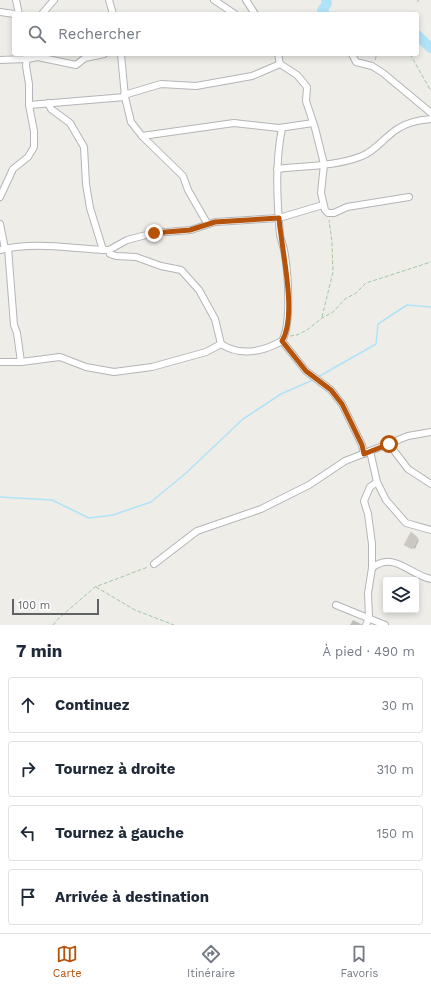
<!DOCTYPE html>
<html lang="fr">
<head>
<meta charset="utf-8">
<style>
  :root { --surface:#fff; --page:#f6f6f7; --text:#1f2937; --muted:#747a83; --line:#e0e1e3; --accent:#b45309 }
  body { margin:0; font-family:"Work Sans",sans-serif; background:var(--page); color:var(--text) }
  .controls { position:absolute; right:12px; bottom:12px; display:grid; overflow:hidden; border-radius:4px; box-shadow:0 2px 6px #0003 }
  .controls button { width:36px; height:36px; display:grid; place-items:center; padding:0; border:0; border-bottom:1px solid var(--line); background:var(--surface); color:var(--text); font:20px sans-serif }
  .scale { position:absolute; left:12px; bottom:10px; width:87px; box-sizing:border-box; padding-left:4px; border:2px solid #5f6366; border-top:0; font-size:11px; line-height:14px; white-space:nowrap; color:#5f6366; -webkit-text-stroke:3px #fff; paint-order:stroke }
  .stop { position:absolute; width:12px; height:12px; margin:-9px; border:3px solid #b45309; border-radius:50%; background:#fff }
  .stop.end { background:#b45309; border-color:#fff; box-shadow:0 1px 4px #0008 }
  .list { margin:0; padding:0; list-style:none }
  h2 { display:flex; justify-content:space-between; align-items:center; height:52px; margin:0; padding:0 16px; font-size:17px }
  h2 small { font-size:13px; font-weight:400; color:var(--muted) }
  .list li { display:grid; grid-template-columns:26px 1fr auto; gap:12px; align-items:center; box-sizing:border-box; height:56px; margin:0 8px 8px; padding:0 8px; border:1px solid var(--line); border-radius:4px }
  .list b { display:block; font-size:15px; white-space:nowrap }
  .list em { font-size:13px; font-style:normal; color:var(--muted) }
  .icon { flex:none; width:22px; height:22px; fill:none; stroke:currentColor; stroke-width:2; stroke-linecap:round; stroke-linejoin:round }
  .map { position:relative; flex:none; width:431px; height:625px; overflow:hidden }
  .search { position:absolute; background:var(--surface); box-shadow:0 2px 6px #0003; left:12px; right:12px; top:12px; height:44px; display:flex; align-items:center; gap:10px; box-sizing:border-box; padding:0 14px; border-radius:4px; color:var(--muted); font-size:15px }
  .sheet { height:308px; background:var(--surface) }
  nav { display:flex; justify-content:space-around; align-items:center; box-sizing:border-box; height:56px; border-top:1px solid var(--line); background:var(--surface); font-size:11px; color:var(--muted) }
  nav a { display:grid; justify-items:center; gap:2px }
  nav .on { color:var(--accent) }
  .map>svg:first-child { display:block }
  .shadow { fill:#0003 }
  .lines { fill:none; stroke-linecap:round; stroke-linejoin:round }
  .stream { stroke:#b0e3f8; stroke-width:1.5 }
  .river { stroke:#b0e3f8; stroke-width:10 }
  .building { fill:#cbc8c4; stroke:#d4cec6 }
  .minor-casing { stroke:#b3b5b8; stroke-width:8 }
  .path { stroke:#a2c7a7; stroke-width:1; stroke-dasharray:4 2; stroke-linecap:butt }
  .minor { stroke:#fff; stroke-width:6 }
  .route { stroke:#b45309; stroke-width:5 }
</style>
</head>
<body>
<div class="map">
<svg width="431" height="625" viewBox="0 0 431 625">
  <rect width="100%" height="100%" fill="#efede8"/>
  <g class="shadow">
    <path d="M413 535 419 540 415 549 406 544Z"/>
    <path d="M353 620 361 624 362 625H350Z"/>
  </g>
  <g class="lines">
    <g class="stream">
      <path d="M318 377 376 344 378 324 407 305 431 307"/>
      <path d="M0 497 52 500 89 518 113 515 151 502 186 473 243 419 281 394 313 380"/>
    </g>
    <g class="river">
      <path d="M325 14 322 11 327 3 326 0"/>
      <path d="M417 35 431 48"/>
    </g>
  </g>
  <path class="building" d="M411 532 418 538 412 549 404 545Z"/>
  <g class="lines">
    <g class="minor-casing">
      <g id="minor">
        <path d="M16 0 19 14"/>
        <path d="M109 0 113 14"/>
        <path d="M214 0 235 14"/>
        <path d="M246 0 255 14"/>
        <path d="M0 12 14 14"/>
        <path d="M42 14 54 0"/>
        <path d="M121 54 125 97 131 122 142 136 183 176 188 190 207 223"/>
        <path d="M278 54 280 64 297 75 307 87 306 101 315 128 324 164 321 193 325 210 328 213H334L347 207 409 197"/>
        <path d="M352 54 356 62 372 66 383 73 431 113"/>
        <path d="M0 60 27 59 38 57 76 65 85 58 104 54"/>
        <path d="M124 95 161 84 196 86 252 76 280 64"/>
        <path d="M48 103 51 109 70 123 84 147 86 184 90 208 103 250"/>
        <path d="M29 105 125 97"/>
        <path d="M142 136 234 123 279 128 313 123"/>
        <path d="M277 169C303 166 338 166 362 156 377 150 385 136 399 128 408 122 420 120 431 119"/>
        <path d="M0 197 13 169 28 157 34 147V131L29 105V84L26 66 27 54"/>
        <path d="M0 224 5 249"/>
        <path d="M8 248 14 325 17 333 21 362"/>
        <path d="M0 250C36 241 72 249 109 250L110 254 116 256 136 257 161 266 181 270 199 290 215 319 221 344C241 357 262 352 282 341L306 371 331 390 342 404 362 445 364 454"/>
        <path d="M109 250 127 240 154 233 191 230 215 222 279 218 323 205"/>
        <path d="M282 341C292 324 288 270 284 250 283 245 281 240 280 235 277 200 275 163 282 128"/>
        <path d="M0 362H21L60 357 86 367 114 372 152 367 206 352 221 344"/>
        <path d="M389 444 408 469 431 484"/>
        <path d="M370 451 377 482 386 500 406 523 431 530"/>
        <path d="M154 564 197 531 261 509 309 485 345 461 408 436 431 432"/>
        <path d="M372 568C394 551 408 574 431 579"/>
        <path d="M336 605 385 625"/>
        <path d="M366 625 369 618 368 593 372 568V544L368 514 364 501 370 487 377 482"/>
      </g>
    </g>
    <g class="path">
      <path d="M417 2 419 0"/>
      <path d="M410 54 431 91"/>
      <path d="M375 60 377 54"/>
      <path d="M322 317 333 272 332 242 329 220"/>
      <path d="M290 336 297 335 307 330 322 318 333 312 345 299 356 293 366 283 431 262"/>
      <path d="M96 587 135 610 174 625"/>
      <path d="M53 625 58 619 95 587 148 567"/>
    </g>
    <use href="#minor" class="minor"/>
  </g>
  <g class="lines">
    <path class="route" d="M154 233 190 230 215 222 279 218C281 248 298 315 282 341L306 371 331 390 342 404 362 445 364 454 389 444"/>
  </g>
</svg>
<div class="controls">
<button><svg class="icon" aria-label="layers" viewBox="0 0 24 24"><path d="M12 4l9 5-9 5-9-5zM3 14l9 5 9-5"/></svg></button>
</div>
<div class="scale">100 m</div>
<div class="stop" style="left:389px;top:444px"></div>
<div class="stop end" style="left:154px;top:233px"></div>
<div class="search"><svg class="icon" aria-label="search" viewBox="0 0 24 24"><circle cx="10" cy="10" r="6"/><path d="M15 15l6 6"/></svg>Rechercher</div>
</div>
<section class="sheet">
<h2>7 min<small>À pied · 490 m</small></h2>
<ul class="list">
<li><svg class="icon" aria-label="ahead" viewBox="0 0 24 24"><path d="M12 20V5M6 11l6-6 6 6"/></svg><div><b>Continuez</b></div><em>30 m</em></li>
<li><svg class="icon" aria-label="right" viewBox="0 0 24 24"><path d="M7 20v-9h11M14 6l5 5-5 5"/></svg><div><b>Tournez à droite</b></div><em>310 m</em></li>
<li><svg class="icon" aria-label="left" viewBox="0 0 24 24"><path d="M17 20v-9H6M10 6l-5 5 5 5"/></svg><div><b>Tournez à gauche</b></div><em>150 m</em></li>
<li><svg class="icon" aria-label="arrive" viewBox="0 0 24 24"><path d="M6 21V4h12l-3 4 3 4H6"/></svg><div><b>Arrivée à destination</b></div></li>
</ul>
</section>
<nav>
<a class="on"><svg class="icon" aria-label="map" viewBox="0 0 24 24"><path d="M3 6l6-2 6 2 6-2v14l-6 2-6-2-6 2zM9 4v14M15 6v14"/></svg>Carte</a>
<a><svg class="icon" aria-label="directions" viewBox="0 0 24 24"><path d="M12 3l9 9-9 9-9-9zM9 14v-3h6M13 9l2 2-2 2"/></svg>Itinéraire</a>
<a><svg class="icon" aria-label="saved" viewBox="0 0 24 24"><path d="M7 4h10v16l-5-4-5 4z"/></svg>Favoris</a>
</nav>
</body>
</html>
